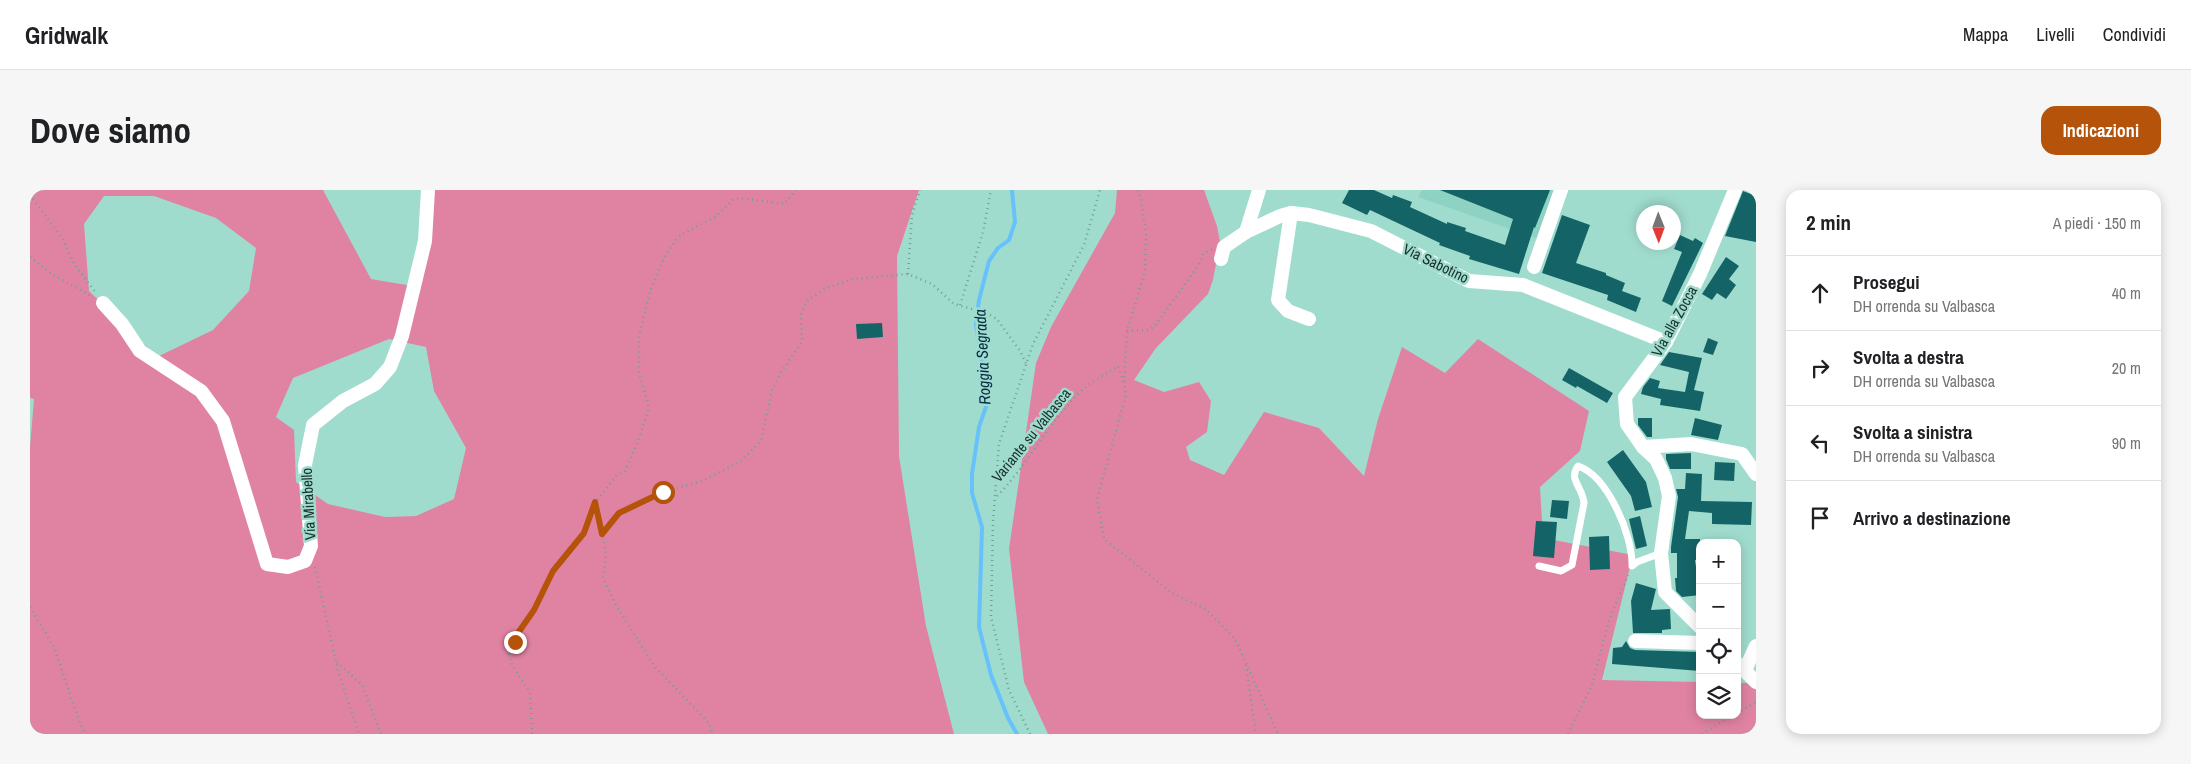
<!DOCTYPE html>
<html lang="it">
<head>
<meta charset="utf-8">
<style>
  :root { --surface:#fff; --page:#f6f6f6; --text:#202124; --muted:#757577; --line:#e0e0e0; --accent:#b45309 }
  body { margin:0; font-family:"Archivo Narrow",sans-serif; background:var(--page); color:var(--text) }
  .controls { position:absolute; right:15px; bottom:15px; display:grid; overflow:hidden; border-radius:10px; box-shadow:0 2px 12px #0003 }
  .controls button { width:45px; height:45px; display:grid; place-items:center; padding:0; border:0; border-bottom:1px solid var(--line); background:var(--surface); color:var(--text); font:25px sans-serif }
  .compass { position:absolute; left:1606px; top:15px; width:45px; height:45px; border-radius:50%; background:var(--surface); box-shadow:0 2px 12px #0003; rotate:179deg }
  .stop { position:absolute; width:15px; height:15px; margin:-11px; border:4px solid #b45309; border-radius:50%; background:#fff }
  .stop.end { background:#b45309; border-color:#fff; box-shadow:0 1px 5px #0008 }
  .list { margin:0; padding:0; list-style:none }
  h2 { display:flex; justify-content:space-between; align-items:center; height:65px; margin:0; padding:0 20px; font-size:21px }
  h2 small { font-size:16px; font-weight:400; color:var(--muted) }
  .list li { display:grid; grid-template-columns:32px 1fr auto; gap:15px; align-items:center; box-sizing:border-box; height:75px; padding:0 20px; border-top:1px solid var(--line) }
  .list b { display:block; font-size:19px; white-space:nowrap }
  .list p { margin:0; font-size:16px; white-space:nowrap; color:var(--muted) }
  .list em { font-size:16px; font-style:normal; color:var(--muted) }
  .icon { flex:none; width:28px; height:28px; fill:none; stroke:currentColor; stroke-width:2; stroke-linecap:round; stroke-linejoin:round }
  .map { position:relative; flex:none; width:1726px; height:544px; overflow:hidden; border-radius:15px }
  header { display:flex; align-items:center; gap:30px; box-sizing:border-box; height:70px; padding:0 25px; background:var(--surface); border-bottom:1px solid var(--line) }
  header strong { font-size:24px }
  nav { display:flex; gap:28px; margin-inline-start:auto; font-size:18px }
  .intro { display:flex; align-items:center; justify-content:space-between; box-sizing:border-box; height:120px; padding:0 30px }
  h1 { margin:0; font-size:35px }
  .button { padding:12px 22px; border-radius:15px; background:var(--accent); color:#fff; font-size:18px; font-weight:700 }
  main { display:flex; gap:30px; padding:0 30px }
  aside { flex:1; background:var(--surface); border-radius:15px; box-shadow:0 2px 12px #0003 }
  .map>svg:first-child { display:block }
  .built { fill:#8dd2c3 }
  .green { fill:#e083a2; fill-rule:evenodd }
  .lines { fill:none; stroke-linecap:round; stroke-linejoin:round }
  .stream { stroke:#67c1fb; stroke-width:4 }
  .building { fill:#146467 }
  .path { stroke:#709f95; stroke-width:2.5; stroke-dasharray:1 4; stroke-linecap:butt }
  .lane { stroke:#fff; stroke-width:7 }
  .street { stroke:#fff; stroke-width:14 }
  .route { stroke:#b45309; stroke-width:6 }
  .labels { text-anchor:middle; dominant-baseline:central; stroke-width:5; stroke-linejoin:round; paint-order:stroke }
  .street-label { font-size:15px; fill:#18302b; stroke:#a0dcce }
  .water-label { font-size:16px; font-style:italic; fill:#042d44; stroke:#a0dcce }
</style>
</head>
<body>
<header>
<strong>Gridwalk</strong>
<nav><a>Mappa</a><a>Livelli</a><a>Condividi</a></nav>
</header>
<div class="intro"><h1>Dove siamo</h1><a class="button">Indicazioni</a></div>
<main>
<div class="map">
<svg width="1726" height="544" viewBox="0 0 1726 544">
  <rect width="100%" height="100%" fill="#a0dcce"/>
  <path class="built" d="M1392 0H1526L1509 49 1388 7Z"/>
  <g class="green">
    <path d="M0 0H293L341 89 388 97 397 0H889L867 66 869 266 896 436 924 544H0V257L4 209 0 208ZM74 6H124L186 28 226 58 219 101 183 140 127 167 59 101 54 34ZM359 149 396 157 404 201 436 258 424 309 386 326 355 327 298 314 266 292 264 240 246 227 263 188Z"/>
    <path d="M1087 0H1174L1187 36 1190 52 1183 90 1178 104 1126 158 1104 190 1134 202 1169 192 1181 211 1177 242 1156 257 1160 270 1194 285 1234 222 1289 238 1334 286 1348 229 1372 157 1415 183 1448 149 1559 221 1550 261 1510 297 1513 348 1603 365 1572 490 1670 492V525H1707V493H1720L1726 500V544H1018L994 492 979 359 1006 173 1021 137 1085 23Z"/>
  </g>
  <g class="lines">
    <path class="stream" d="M982 0 985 32 979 50 968 58 959 71 949 110 946 135 952 171 950 188 957 214 949 237 942 284V303L952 337 949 437 961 485 978 528 987 544"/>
  </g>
  <g class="building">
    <path d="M1319 0H1344L1362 8 1363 5 1382 12 1380 17 1417 34V32L1436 38 1435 41 1475 55 1483 29 1410 0H1520L1505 38 1504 37 1489 84 1439 69 1440 66 1409 55 1410 53 1340 20 1337 25 1312 13Z"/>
    <path d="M1713 1 1726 6V52L1695 46Z"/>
    <path d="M1532 25 1560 35 1546 73 1576 83V85L1595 93 1592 101 1611 108 1606 122 1577 110 1578 105 1512 83Z"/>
    <path d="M1650 45 1663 51 1665 48 1673 53 1642 116 1632 111 1652 62 1644 59Z"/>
    <path d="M1696 67 1709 76 1699 89 1706 95 1696 109 1687 103 1682 110 1672 104Z"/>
    <path d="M852 133 853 147 827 149 826 134Z"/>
    <path d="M1678 148 1688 152 1683 165 1673 162Z"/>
    <path d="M1639 162 1672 168 1664 200 1674 202 1670 221 1630 215 1631 209 1611 204 1613 197 1620 188 1630 191 1628 198 1655 202 1659 182 1630 175Z"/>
    <path d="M1539 178 1583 203 1577 213 1547 196 1546 198 1532 190Z"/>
    <path d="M1608 228H1622V247H1617L1608 235Z"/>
    <path d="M1665 228 1692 235 1688 250 1661 245Z"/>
    <path d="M1593 260 1616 292 1622 317 1605 321 1601 306 1577 272Z"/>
    <path d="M1661 263V279H1640L1636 269V264Z"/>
    <path d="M1685 272 1705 273 1704 291 1684 290Z"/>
    <path d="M1656 283 1672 284 1671 311 1722 312 1721 335 1682 334V323L1659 321 1655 349H1670V370H1665L1670 405 1652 407 1646 401 1645 388H1647V363H1641V357L1648 307 1646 299H1655Z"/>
    <path d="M1522 310 1539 311 1537 329 1520 327Z"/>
    <path d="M1610 326 1617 356 1606 359 1599 329Z"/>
    <path d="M1506 331 1527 332 1524 368 1503 366Z"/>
    <path d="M1579 346 1580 379 1560 380 1559 347Z"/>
    <path d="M1606 393 1626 399 1621 420 1640 419 1641 439 1632 440V443H1603L1601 411Z"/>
    <path d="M1596 451 1600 458 1605 460 1670 462V481L1582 474 1583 458 1592 457Z"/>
  </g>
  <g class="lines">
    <g class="path">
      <path d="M1108 0 1111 9 1116 44 1115 81 1097 141 1094 195 1096 205 1067 309 1074 349 1142 403 1177 420 1205 449 1248 544"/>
      <path d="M0 5 33 49 44 74 66 103"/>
      <path d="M0 67 23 85 63 107"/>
      <path d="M878 84 882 25 890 0"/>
      <path d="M930 115 953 42 961 0"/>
      <path d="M1097 141 1118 140 1124 137 1168 76 1174 63 1182 59"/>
      <path d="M967 306C997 276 1018 233 1049 203 1060 192 1075 185 1088 176L1094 193"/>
      <path d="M565 313 576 363 573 388 587 417 625 477 678 532 683 544"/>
      <path d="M572 344 589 323 633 302 672 291 710 272 731 251 742 200 751 182 772 152 771 123 778 110 796 98 823 89 878 84 902 94 924 114 956 123 967 129 990 161 996 173"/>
      <path d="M285 377 308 481 329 544"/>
      <path d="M0 417 24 457 50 534 56 544"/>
      <path d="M307 472 332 495 351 544"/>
      <path d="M1216 475 1226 544"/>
      <path d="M1707 523 1726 512"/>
      <path d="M502 544 500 503 482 475 479 464 488 443 504 419 523 381 554 343 565 313 588 284 595 281 607 254 619 218 609 182V146L620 101 634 68 645 51 652 44 685 27 703 10 711 8 754 14 766 0"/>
      <path d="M1000 544 979 500 961 427 963 332 969 254 1003 154 1054 55 1070 0"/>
      <path d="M1538 544 1562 495 1579 430 1598 385"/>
      <path d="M1672 544 1703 525"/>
    </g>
    <path class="lane" d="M1509 376 1531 381 1542 375 1554 313C1553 297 1538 290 1548 276 1578 286 1603 346 1602 376L1607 372 1631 363"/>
    <g class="street">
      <path d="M1261 23 1248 110 1258 121 1279 129"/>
      <path d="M1216 42 1229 0"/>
      <path d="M1191 69 1194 57 1216 42 1250 26 1261 23 1279 25 1341 41 1439 91 1493 95 1636 152"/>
      <path d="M1504 77 1531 0"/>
      <path d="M73 113 92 134 110 161 171 201 193 231 237 374 258 377 275 371 281 356 275 275 283 235 313 211 345 194 360 177 372 146 395 51 398 0"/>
      <path d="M1613 257 1661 254 1712 264 1726 284"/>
      <path d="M1670 437 1635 402 1631 363 1639 306 1635 288 1626 269 1613 257 1597 234 1595 207 1636 152 1670 84 1705 0"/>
      <path d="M1605 451 1670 453"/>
      <path d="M1707 473 1726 492"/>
      <path d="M1715 480 1726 456"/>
    </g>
  </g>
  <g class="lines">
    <path class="route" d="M485 452 488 443 504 420 523 381 554 343 565 312 572 344 589 323 633 302"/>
  </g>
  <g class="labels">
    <g class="street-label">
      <text transform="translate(1406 73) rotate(26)">Via Sabotino</text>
      <text transform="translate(1644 131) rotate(-61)">Via alla Zocca</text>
      <text transform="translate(1001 245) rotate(-51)">Variante su Valbasca</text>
      <text transform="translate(278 314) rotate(-93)">Via Mirabello</text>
    </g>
    <g class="water-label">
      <text transform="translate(952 167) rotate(-93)">Roggia Segrada</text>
    </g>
  </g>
</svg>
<div class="controls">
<button>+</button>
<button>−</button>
<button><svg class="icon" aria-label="locate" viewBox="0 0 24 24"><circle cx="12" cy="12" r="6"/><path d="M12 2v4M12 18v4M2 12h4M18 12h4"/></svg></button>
<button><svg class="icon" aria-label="layers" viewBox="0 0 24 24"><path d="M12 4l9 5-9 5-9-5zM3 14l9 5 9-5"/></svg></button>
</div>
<svg class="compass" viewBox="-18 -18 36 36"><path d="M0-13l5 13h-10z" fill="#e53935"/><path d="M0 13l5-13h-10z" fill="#757577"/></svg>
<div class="stop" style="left:633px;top:302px"></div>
<div class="stop end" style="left:485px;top:452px"></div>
</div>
<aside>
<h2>2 min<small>A piedi · 150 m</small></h2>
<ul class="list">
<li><svg class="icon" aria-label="ahead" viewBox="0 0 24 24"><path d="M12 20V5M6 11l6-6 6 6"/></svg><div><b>Prosegui</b><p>DH orrenda su Valbasca</p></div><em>40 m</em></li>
<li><svg class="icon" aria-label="right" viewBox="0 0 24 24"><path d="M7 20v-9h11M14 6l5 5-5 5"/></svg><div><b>Svolta a destra</b><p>DH orrenda su Valbasca</p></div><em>20 m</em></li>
<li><svg class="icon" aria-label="left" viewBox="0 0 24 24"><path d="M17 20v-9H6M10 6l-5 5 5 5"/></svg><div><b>Svolta a sinistra</b><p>DH orrenda su Valbasca</p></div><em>90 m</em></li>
<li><svg class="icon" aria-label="arrive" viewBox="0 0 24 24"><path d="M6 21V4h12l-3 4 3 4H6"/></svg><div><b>Arrivo a destinazione</b></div></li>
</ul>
</aside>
</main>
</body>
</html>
